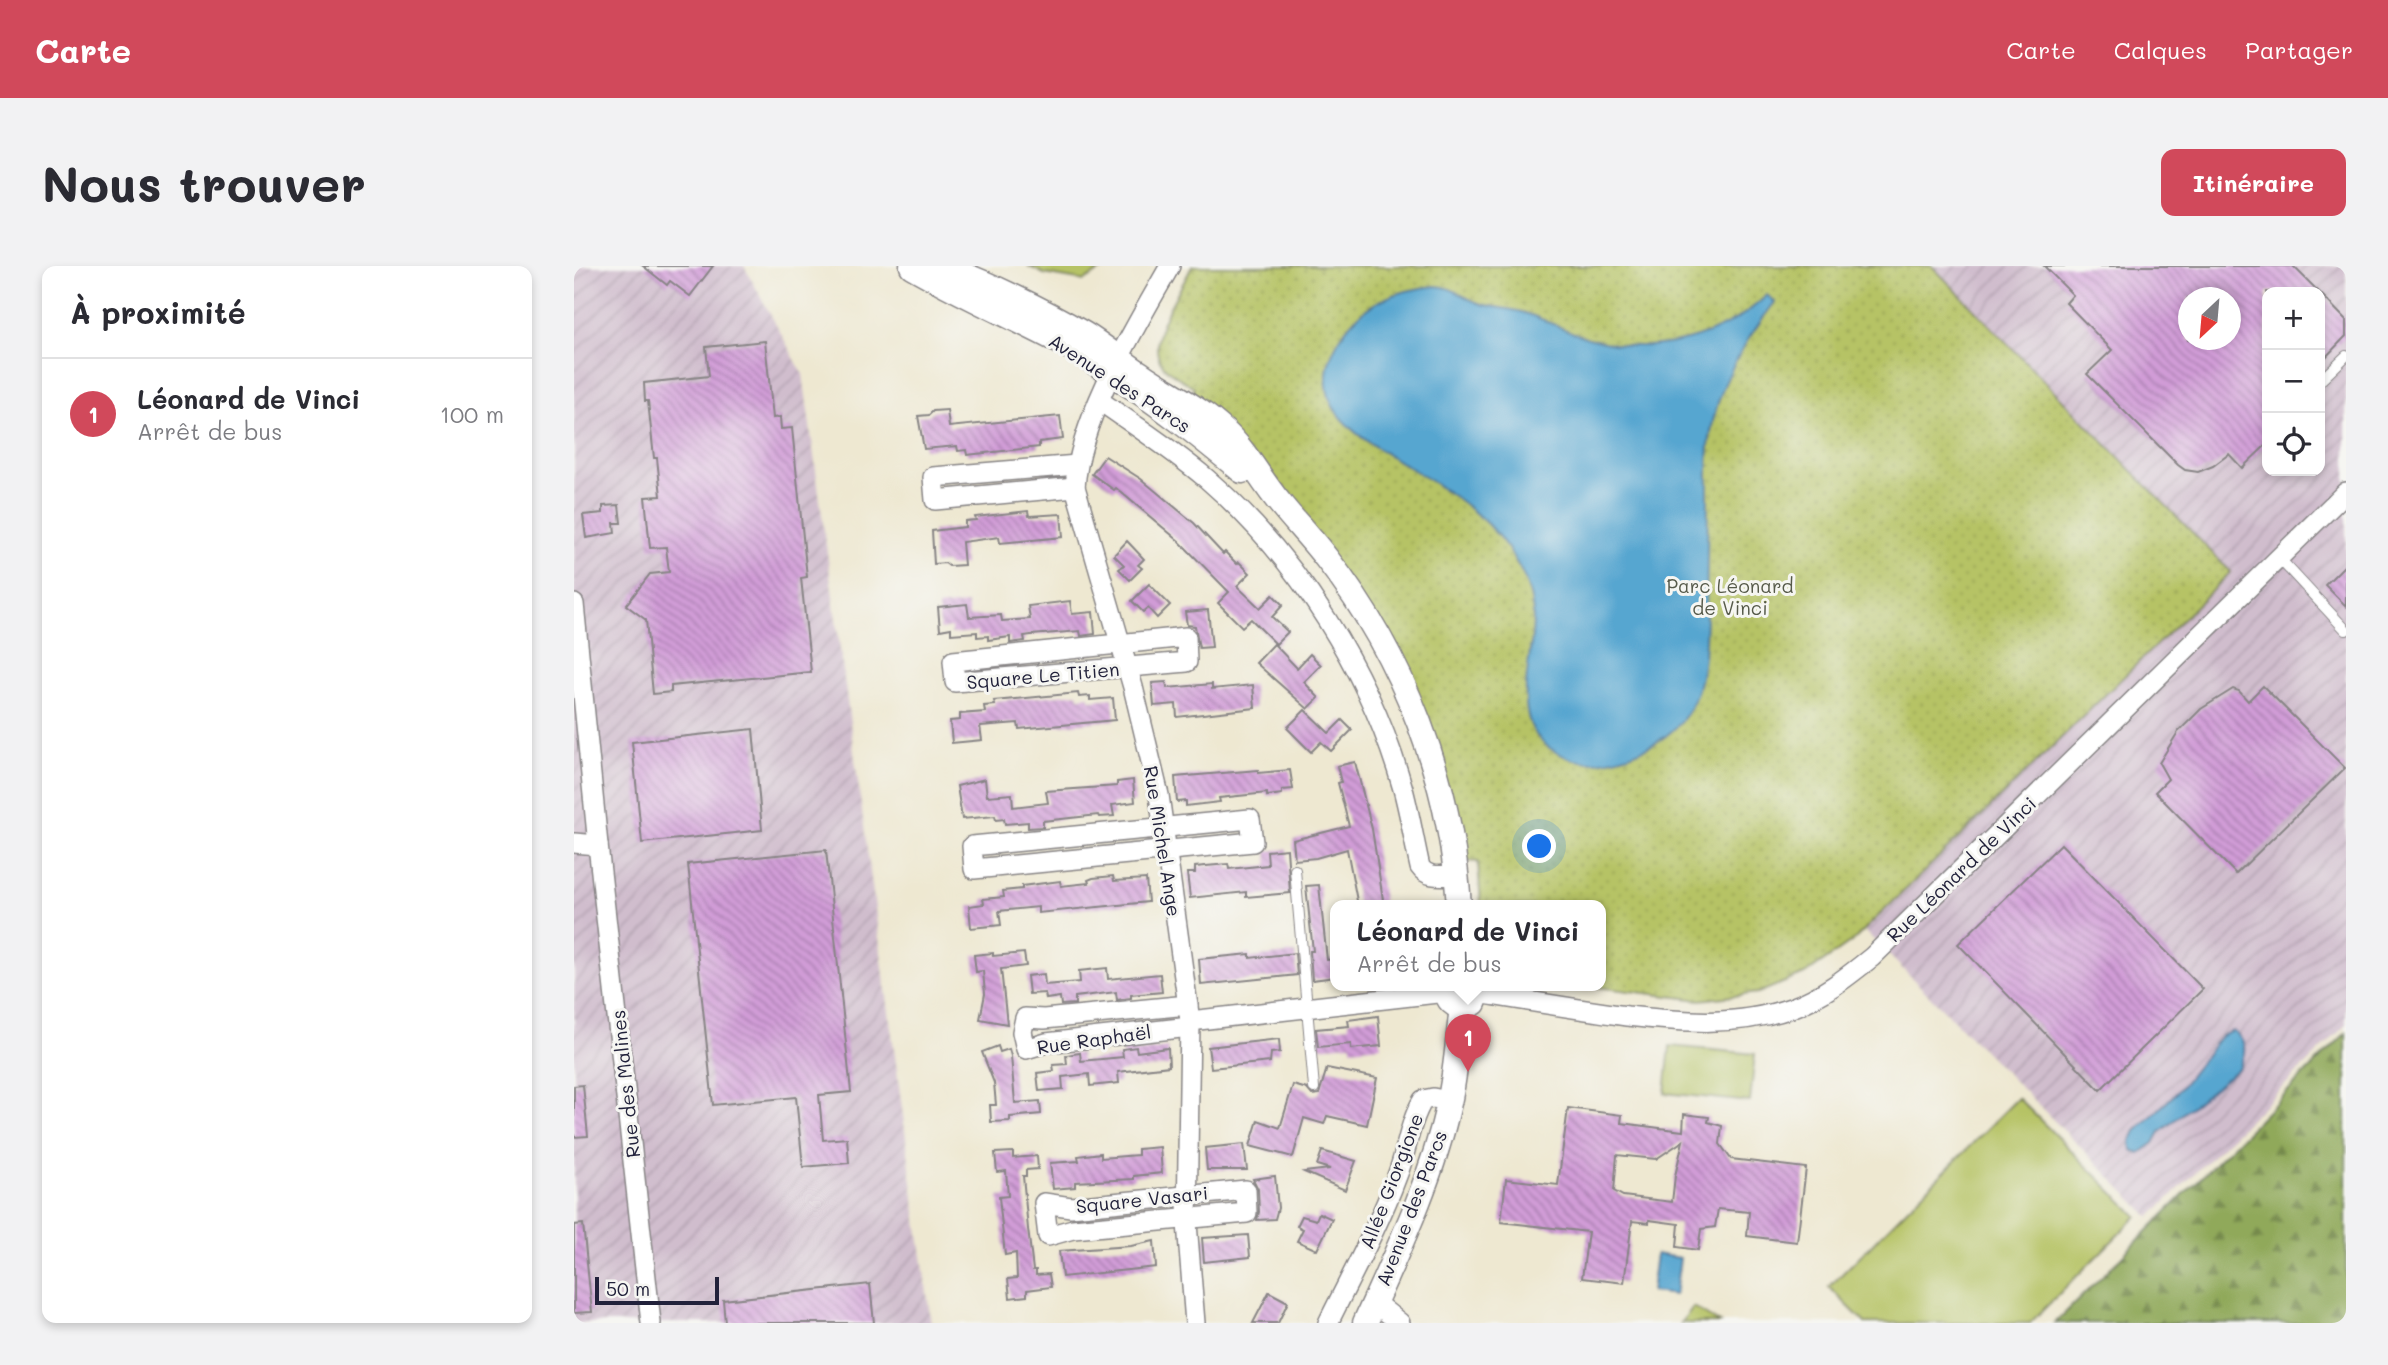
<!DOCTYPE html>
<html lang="fr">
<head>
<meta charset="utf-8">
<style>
  :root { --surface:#fff; --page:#f2f2f3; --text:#2b2b33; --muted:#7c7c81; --line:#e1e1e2; --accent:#d1495b }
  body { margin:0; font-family:Mali,sans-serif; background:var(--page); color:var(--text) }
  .controls { position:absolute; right:21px; top:21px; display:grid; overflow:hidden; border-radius:14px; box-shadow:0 4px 10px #0003 }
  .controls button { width:63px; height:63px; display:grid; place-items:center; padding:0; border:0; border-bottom:2px solid var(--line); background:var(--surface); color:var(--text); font:35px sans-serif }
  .compass { position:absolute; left:1604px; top:21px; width:63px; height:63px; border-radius:50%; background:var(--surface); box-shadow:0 4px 10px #0003; rotate:206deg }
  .scale { position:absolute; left:21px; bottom:18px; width:124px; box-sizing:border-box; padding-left:7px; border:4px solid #22223b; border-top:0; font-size:19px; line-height:24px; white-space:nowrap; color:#22223b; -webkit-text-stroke:5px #f6f6f2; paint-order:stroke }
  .you { position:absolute; left:966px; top:581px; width:24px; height:24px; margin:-18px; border:5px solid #fff; border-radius:50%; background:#1a73e8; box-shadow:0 0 0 10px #1a73e833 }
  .badge { display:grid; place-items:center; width:46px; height:46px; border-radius:50%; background:var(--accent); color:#fff; font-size:23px; font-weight:700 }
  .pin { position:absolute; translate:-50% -58px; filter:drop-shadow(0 2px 4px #0008) }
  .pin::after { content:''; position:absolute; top:37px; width:24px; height:21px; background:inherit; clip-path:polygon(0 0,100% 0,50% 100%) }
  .popup { position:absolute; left:756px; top:634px; width:276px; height:91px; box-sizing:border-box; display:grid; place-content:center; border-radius:14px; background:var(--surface); filter:drop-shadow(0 2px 5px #0005); font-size:23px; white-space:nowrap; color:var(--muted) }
  .popup b { font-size:26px; color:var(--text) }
  .popup::after { content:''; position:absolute; left:50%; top:100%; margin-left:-14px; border:14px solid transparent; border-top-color:var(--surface) }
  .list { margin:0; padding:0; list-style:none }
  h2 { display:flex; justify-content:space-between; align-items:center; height:91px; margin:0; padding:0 28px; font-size:30px }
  h2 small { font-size:23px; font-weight:400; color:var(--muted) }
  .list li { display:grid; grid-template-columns:46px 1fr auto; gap:21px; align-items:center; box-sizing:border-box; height:112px; padding:0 28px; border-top:2px solid var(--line) }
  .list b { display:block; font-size:26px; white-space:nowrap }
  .list p { margin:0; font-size:23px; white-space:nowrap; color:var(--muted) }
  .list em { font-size:23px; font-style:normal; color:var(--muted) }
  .icon { flex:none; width:38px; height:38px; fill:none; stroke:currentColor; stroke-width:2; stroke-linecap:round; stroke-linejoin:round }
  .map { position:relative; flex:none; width:1772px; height:1057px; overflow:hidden; border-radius:14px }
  header { display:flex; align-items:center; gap:42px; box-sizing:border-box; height:98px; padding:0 35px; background:var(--accent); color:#fff }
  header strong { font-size:33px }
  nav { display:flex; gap:38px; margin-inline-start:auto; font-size:24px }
  .intro { display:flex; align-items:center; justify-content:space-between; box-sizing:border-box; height:168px; padding:0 42px }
  h1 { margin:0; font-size:49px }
  .button { padding:18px 32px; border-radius:14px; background:var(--accent); color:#fff; font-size:24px; font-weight:700 }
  main { display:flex; gap:42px; padding:0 42px }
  aside { flex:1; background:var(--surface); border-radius:14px; box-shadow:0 4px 10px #0003 }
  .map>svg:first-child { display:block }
  .industrial { fill:url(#industrial-furrows); fill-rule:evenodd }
  .grass { fill:#b6c365; stroke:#6c7250; stroke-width:2 }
  .forest { fill:url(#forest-firs); stroke:#59664a; stroke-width:2 }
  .park { fill:url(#park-dots); stroke:#6c7250; stroke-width:2 }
  .water { fill:#56a6d0; stroke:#3c6486; stroke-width:2 }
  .building { fill:url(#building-back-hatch); fill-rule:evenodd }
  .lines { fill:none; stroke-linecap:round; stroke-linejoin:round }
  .service-casing { stroke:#888586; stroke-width:12 }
  .minor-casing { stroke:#888586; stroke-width:22 }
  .tertiary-casing { stroke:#888586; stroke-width:27 }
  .service { stroke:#fff; stroke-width:10 }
  .minor { stroke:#fff; stroke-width:19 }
  .tertiary { stroke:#fff; stroke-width:24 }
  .labels { text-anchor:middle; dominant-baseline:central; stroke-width:6; stroke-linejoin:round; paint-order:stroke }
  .street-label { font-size:19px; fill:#22223b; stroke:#f6f6f2 }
  .park-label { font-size:19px; fill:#565a4a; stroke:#f6f6f2 }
</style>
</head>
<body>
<header>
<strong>Carte</strong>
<nav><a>Carte</a><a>Calques</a><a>Partager</a></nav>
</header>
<div class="intro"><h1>Nous trouver</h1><a class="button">Itinéraire</a></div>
<main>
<aside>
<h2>À proximité<small></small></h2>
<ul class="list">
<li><span class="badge">1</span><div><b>Léonard de Vinci</b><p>Arrêt de bus</p></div><em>100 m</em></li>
</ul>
</aside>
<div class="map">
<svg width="1772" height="1057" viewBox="0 0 1772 1057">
  <defs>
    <pattern id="industrial-furrows" width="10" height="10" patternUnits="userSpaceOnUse" patternTransform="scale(1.75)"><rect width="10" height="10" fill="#d0bdcd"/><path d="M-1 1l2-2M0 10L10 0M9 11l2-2" fill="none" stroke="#b2a2b1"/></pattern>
    <pattern id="forest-firs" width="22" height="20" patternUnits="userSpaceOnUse" patternTransform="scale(1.75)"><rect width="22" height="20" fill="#90a95a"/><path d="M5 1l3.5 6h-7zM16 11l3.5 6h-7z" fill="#75894c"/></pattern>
    <pattern id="park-dots" width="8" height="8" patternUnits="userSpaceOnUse" patternTransform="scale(1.75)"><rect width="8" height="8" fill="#b6c365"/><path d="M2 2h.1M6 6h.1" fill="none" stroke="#9ca759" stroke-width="1.8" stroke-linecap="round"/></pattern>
    <pattern id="building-back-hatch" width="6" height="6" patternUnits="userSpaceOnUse" patternTransform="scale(1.75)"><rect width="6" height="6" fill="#d19cd7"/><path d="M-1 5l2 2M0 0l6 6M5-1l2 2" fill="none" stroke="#a97fb0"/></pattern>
  </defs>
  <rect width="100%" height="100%" fill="#f6f6f2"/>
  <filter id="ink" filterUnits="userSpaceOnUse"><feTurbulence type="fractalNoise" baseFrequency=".0143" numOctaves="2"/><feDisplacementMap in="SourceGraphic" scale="14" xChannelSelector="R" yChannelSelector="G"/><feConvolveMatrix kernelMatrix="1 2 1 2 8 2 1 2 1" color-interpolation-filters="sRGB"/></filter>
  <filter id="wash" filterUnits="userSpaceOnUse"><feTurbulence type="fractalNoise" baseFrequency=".00686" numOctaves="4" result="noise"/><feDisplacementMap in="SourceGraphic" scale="28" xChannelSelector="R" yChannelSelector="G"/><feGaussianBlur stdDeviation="1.57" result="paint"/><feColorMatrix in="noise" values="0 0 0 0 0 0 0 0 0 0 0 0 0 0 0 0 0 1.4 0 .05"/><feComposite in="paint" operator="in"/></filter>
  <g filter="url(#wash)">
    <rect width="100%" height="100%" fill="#eee8d1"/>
    <g class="industrial">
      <path d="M0 0H170L229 108 357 1057H0Z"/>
      <path d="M1358 0H1772V759L1576 951 1290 664 1657 306ZM1693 26H1746V205H1693ZM1615 32H1657V74H1615Z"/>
    </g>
    <g class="grass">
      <path d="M454 0H534L510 15 470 8Z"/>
      <path d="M1096 780 1181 788 1176 836 1091 827Z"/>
      <path d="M1444 832 1563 950 1456 1057H1291L1255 1021Z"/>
      <path d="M1119 1041 1145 1057H1107Z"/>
    </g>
    <path class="forest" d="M1772 767V1057H1481Z"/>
    <path class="park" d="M618 0H1358L1657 306 1280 674 1233 707 1184 727 1126 734 1015 720H1027V640H907L904 596 889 595 837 420 620 132V121C611 115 595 108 589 99 568 73 607 26 618 0Z"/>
    <g class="water">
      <path d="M861 20C879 20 889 32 905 37 919 42 934 42 948 46 972 53 994 67 1018 73 1079 91 1148 73 1193 29L1201 36C1169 77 1143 120 1136 172 1133 192 1134 213 1134 233 1133 272 1133 310 1132 349 1131 381 1131 416 1115 444 1099 473 1061 491 1029 495 1012 498 996 494 982 486 931 459 960 395 959 351 959 332 951 310 941 294 921 258 886 233 852 212 799 177 718 148 768 69 789 36 823 24 861 20Z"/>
      <path d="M1659 765C1674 776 1672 786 1665 802L1586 866 1580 877 1566 887 1558 884 1557 875 1562 865 1602 827 1647 770Z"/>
      <path d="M1082 988 1106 992 1101 1029 1077 1026Z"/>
    </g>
    <g id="blocks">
      <g class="building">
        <path d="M69 0H139L116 30 96 15 93 19Z"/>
        <path d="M1470 0H1719L1745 26H1693V178L1668 202 1655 188 1639 200 1624 206 1611 204 1604 199 1513 108 1538 84 1492 37 1499 29ZM1614 32H1656V74H1614Z"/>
        <path d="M1746 27 1772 54V70L1746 97Z"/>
        <path d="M191 75 199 152 206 151 207 163 218 162 233 311 227 312 237 406 97 420V426L79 428 72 354 52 339 76 308 95 306 92 281 76 282 71 231 87 230 83 192H80L74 135H71L70 117 135 110 132 81Z"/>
        <path d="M373 144 375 161 486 150 489 173 465 176V181L393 189 392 184 384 185 383 180 350 183 344 150 355 149 359 145Z"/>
        <path d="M531 190 567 213 620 257 649 288 651 286 663 298 665 296 676 307 663 320 686 342 699 329 709 339 698 351 714 366 702 378 677 353 668 361 644 337 655 326 605 275 542 222 540 224 518 208Z"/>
        <path d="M45 239 47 257H40L41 267 12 272 9 249 29 247V240Z"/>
        <path d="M454 245 455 250 487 248 489 271 426 277 425 271 388 276 390 299 375 300 371 297 360 298 358 265 391 261V255L402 254 401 251Z"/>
        <path d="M553 275 570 293 564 299 568 302 556 314 545 303 550 299 540 289Z"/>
        <path d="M1772 298V340L1751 319Z"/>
        <path d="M575 318 596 339 583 352 574 342 569 346 558 335Z"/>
        <path d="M496 335 498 348 519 346 521 368 507 370 506 365 457 369 450 370 451 375 436 377V371L414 374V370L403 371V366L377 368V362L366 364 364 341 393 338 395 351 427 349 428 355 456 353 454 340Z"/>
        <path d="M634 344 638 381 625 382 621 360 613 359 611 346Z"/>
        <path d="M700 378 723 402 736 388 747 399 730 416 745 432 734 443 682 397Z"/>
        <path d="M592 416 593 422 638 418V423L679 419 681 442 603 451 602 438 580 440 578 417Z"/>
        <path d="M1689 420 1771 502 1662 608 1581 526 1594 513 1585 497 1604 466 1627 443 1659 423 1665 425 1674 435Z"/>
        <path d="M504 427 505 431 516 430V434L539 432 541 454 445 463 444 457 406 460 408 474 378 477 376 455 386 454V448L411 446 410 440 421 439 420 435Z"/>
        <path d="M731 444 755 467 768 454 778 464 757 485 747 476 737 486 713 462Z"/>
        <path d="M179 463 188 564 68 577 58 476Z"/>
        <path d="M781 496 798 563 810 640H784L773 583 742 592 721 594 719 574 775 560 764 517 767 516 763 500Z"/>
        <path d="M684 504V507L716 504 719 523 708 524V528L701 529 693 530V527L645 532 646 536 612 540V535L603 536 601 511Z"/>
        <path d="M411 513 413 530 438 528 439 541 474 537 472 525 543 520V516L559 514 561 536 538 539 540 550 525 551 524 549 469 555V561L454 562V556L431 558 430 553 422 554 421 550 388 553 383 520Z"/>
        <path d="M1487 578 1629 723 1526 824 1384 678Z"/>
        <path d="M713 583 716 627 672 631V626L616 632 613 607H621V601L654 598 655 603 694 599 693 585Z"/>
        <path d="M252 584 277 826 245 829 249 874 273 872 275 897 229 901 222 831 139 839 114 598Z"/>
        <path d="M539 610 540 615 572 613 574 636 464 647V641L425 645 427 659 397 662 395 640 410 638 409 633 430 631 429 625 448 623V620L486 615 487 620 515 617 514 614 519 612Z"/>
        <path d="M745 619 753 694 761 693V711L738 714 736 685H739L732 620Z"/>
        <path d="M419 687V690L450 687 452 700 427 703 433 758 406 753 411 728 409 705 402 706 400 689Z"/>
        <path d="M721 687 723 709 627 719 625 693 676 688V692Z"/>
        <path d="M533 702 534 713 586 708 588 726 557 729V732L543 734 542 726 501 731V738L487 739 486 731 472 733 471 727 455 728 453 710 470 708 471 719 506 716 505 705Z"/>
        <path d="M804 750 807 780 777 783V778L744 781 742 763 775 760 774 754Z"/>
        <path d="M705 773 706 786 697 787 696 796 637 802 634 781Z"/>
        <path d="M424 780 426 786 435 783 437 790 441 837 466 835 467 848 436 851V855L417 856 416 839H422L420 817 408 786Z"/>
        <path d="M562 781 563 786 594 782 595 800 544 806 545 817 516 820 515 808 488 811 489 823 465 825 463 807 480 805 479 799 493 798 492 789 506 787 507 795 549 791 548 783Z"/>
        <path d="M753 802 803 812 793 859 753 850 750 858 730 852 719 891 676 880 684 854 706 862 719 819 733 823 738 829 745 828Z"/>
        <path d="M9 819 14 870 0 871V820Z"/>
        <path d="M994 842 1048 849 1047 857 1109 865 1110 848 1135 851 1134 856 1148 860 1146 878 1157 893 1232 902 1223 976 1173 970 1175 946 1144 943 1141 961 1127 963 1124 984 1103 981 1105 958 1075 954V957L1058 955 1050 1017 1008 1012 1014 966 927 956 932 913 984 919ZM1109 875 1101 910 1098 936 1049 930 1040 925 1043 889 1082 893Z"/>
        <path d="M670 878 673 904H633L631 882Z"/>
        <path d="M586 881 588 907 560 910V913L501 916V921L479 923 476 897 505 895 504 890 527 887V892L564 889V883Z"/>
        <path d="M748 885 782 895 771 924 730 906 756 903 743 899Z"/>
        <path d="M439 886V892L463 890 464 903 452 904V910H449L454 963 459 1004H462V1009L475 1008 477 1021 453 1024V1030L436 1032 434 1013 443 1012 442 987 431 989 425 931 434 930 432 905 423 906 421 887Z"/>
        <path d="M701 910 704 942 701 953 683 954 685 946 684 923 679 913Z"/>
        <path d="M745 947 758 953 743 984 723 975 729 963 723 960 728 950 742 954Z"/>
        <path d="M9 958 18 1046 0 1047V959Z"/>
        <path d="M674 969 676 991 630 996 628 972Z"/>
        <path d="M580 975 582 1001 488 1011 485 985 557 980Z"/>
        <path d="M296 1018 300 1057H151L149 1034Z"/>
        <path d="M695 1026 714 1036 704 1057H679Z"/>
      </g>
    </g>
  </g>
  <g filter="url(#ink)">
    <use href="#blocks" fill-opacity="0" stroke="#888586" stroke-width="2"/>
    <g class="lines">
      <g class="service-casing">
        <g id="service">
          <path d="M1746 115 1772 90"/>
          <path d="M1704 291 1772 364"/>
          <path d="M721 604 740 822"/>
        </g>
      </g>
      <g class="minor-casing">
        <g id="minor">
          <path d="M596 0C561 62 506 150 501 221L559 421 585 529 616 755 613 957 621 1057"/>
          <path d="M526 135C562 160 599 184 633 213 725 293 796 406 829 523 836 549 840 575 846 601 854 613 869 609 883 609"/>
          <path d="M501 221 361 234 359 211 503 199"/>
          <path d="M0 338 24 579 77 1057"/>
          <path d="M612 371 613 396 381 416 379 395Z"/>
          <path d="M676 553 679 576 400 603 398 580Z"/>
          <path d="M0 577 24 579"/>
          <path d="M904 727C954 735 1003 743 1053 750 1109 756 1163 761 1217 742 1248 731 1273 711 1298 691L1772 226"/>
          <path d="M614 739 470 753 451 752 448 766 452 783 472 777 616 761"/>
          <path d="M616 755 872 726"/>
          <path d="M672 924 673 947 499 963 474 970 470 937 497 941Z"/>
          <path d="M800 1036 826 1057"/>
          <path d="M754 1057C778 1008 804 961 823 910 833 885 835 857 849 834L859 832 875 835"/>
        </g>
      </g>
      <g class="tertiary-casing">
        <g id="tertiary">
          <path d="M338 0C390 30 446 54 500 83 514 91 526 101 540 109 586 138 627 171 668 205"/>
          <path d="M367 0C412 16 469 44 510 68 530 80 548 96 567 108 594 127 625 141 650 165 672 185 686 213 705 236 720 255 738 273 753 293 830 391 877 515 885 640"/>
          <path d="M873 720C871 731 877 739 888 741L900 737 904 727V720"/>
          <path d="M791 1057C823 986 858 914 875 837 882 806 884 773 888 741"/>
        </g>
      </g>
      <use href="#service" class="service"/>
      <use href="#minor" class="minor"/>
      <use href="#tertiary" class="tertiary"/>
    </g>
  </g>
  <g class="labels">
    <g class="street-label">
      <text transform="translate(546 117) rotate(33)">Avenue des Parcs</text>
      <text transform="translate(469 409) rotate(-5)">Square Le Titien</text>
      <text transform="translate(589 575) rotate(81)">Rue Michel Ange</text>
      <text transform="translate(1387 603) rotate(-44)">Rue Léonard de Vinci</text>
      <text transform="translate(520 773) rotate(-8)">Rue Raphaël</text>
      <text transform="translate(51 818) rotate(-96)">Rue des Malines</text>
      <text transform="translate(817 915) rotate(-69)">Allée Giorgione</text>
      <text transform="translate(568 933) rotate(-6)">Square Vasari</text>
      <text transform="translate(837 942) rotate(-69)">Avenue des Parcs</text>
    </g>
    <g class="park-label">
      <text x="1156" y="319">Parc Léonard<tspan x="1156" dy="22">de Vinci</tspan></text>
    </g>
  </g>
</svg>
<div class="controls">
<button>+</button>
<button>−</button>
<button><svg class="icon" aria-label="locate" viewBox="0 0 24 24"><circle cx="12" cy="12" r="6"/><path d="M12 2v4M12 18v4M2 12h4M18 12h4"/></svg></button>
</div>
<svg class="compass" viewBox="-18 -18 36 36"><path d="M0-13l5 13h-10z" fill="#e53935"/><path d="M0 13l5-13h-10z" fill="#7c7c81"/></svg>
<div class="scale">50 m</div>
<div class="you"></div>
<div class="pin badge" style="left:894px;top:806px">1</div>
<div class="popup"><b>Léonard de Vinci</b>Arrêt de bus</div>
</div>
</main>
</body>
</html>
